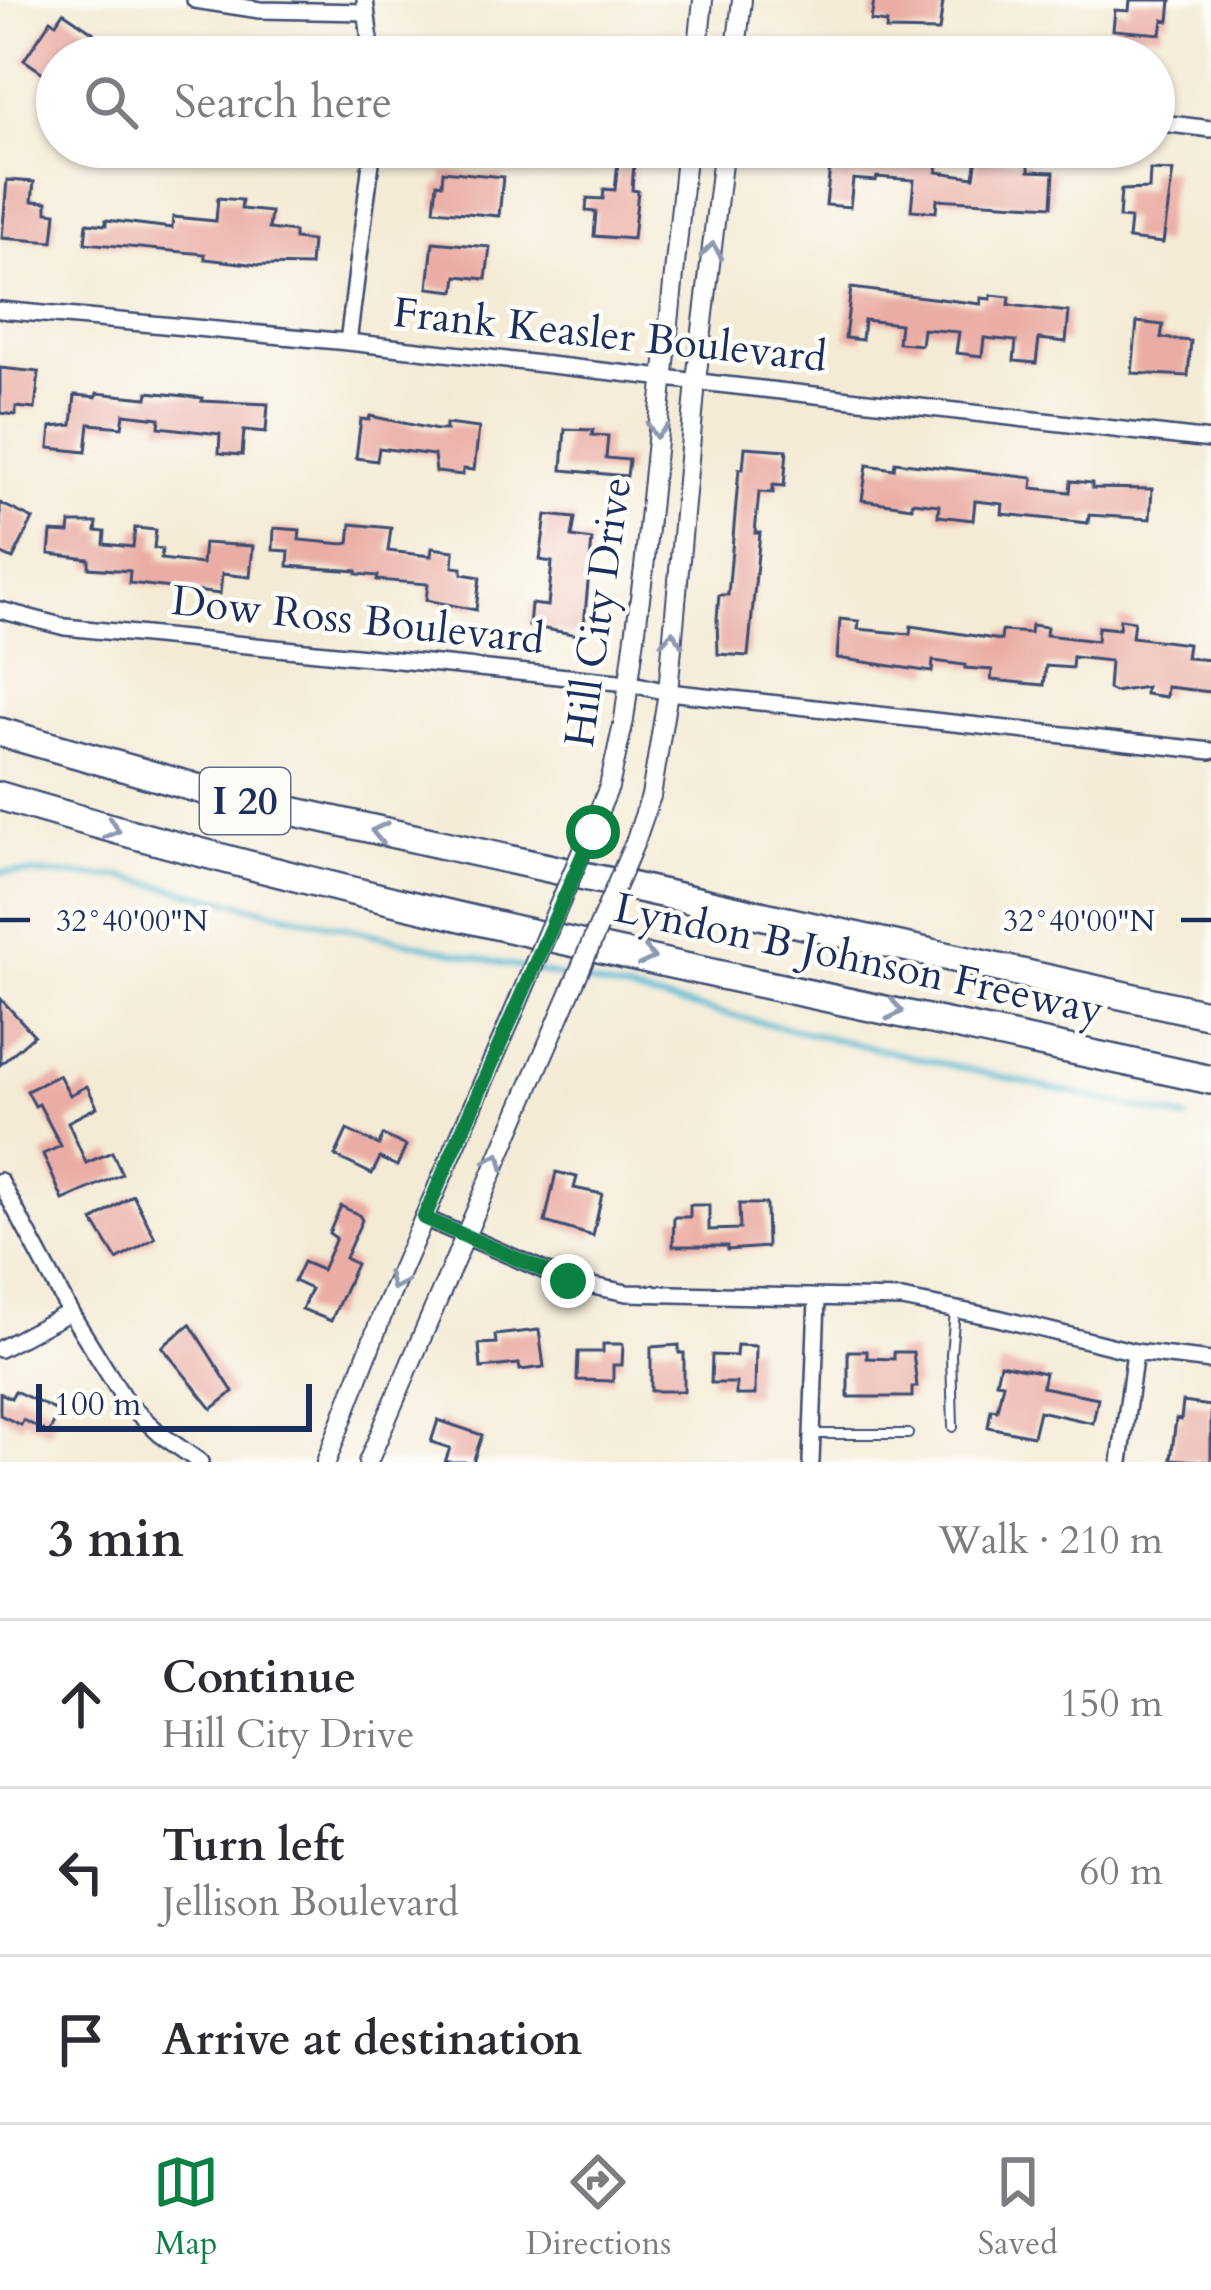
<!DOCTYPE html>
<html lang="en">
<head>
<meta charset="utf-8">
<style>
  :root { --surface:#fff; --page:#f7f7f7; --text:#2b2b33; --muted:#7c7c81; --line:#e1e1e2; --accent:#0b8043 }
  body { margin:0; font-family:Cardo,serif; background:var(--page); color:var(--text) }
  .scale { position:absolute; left:36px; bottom:30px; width:276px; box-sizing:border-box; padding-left:12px; border:6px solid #1b2f5e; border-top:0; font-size:33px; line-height:42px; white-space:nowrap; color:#1b2f5e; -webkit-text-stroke:9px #fdfcf7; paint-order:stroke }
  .stop { position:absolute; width:36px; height:36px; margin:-27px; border:9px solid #0b8043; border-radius:50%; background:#fff }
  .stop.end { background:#0b8043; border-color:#fff; box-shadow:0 3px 12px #0008 }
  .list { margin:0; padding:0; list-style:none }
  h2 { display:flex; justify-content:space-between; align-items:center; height:156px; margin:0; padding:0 48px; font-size:51px }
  h2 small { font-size:39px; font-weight:400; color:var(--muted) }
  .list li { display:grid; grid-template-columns:78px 1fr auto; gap:36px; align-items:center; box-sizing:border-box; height:168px; padding:0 48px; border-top:3px solid var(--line) }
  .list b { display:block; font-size:45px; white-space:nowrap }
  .list p { margin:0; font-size:39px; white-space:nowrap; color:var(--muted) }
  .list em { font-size:39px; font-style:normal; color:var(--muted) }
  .icon { flex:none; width:66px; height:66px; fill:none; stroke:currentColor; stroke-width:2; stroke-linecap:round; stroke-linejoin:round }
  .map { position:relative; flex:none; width:1211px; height:1462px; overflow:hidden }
  .search { position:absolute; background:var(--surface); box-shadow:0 3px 9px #0004; left:36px; right:36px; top:36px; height:132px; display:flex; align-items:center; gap:30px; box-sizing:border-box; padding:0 42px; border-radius:66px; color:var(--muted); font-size:45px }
  .sheet { height:660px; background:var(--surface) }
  nav { display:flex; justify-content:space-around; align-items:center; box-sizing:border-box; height:168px; border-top:3px solid var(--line); background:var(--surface); font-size:33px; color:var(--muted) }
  nav a { display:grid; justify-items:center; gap:6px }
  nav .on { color:var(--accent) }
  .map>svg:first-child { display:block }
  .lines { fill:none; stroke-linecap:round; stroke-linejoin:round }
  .stream { stroke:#4eb4cd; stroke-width:6 }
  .building { fill:#eaada5 }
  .service-casing { stroke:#3c4b70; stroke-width:12 }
  .minor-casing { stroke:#3c4b70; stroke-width:20 }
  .tertiary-casing { stroke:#3c4b70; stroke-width:22 }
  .motorway-casing { stroke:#3c4b70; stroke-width:32 }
  .service { stroke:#fff; stroke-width:8 }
  .minor { stroke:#fff; stroke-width:15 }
  .tertiary { stroke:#fff; stroke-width:18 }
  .motorway { stroke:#fff; stroke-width:27 }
  .tertiary-bridge-casing { stroke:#3c4b70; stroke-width:22; stroke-linecap:butt }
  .tertiary-bridge { stroke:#fff; stroke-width:18 }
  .oneway { stroke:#8d97ae }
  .route { stroke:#0b8043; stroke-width:15 }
  .ticks { fill:none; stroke:#1b2f5e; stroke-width:4.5 }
  .labels { text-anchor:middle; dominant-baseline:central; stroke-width:9; stroke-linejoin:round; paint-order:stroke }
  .shield { fill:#fdfcf7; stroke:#5f6c8c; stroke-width:3 }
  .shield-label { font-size:39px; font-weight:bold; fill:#1b2f5e }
  .street-label { font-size:42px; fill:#1b2f5e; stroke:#fdfcf7 }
  .ticks-label { font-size:30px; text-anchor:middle; fill:#1b2f5e; stroke:#fdfcf7; stroke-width:9; stroke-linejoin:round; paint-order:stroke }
</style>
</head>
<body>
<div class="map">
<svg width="1211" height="1462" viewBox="0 0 1211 1462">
  <rect width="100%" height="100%" fill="#fdfcf7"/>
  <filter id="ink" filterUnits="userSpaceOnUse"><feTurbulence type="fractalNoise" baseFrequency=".00833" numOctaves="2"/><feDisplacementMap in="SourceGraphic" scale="24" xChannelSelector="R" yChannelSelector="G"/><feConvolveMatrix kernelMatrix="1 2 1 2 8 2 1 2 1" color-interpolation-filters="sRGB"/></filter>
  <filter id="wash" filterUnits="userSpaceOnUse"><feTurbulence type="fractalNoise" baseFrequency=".004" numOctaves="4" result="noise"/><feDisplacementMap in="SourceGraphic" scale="48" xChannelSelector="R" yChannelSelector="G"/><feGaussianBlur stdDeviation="2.7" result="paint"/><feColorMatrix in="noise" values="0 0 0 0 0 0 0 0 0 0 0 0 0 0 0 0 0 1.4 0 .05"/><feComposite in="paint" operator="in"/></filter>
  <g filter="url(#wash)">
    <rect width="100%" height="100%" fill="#f4ebd6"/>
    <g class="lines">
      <path class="stream" d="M0 872 122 877 1186 1119"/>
    </g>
    <g id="blocks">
      <g class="building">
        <path d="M874 0 943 2 939 31 886 30 887 23 871 21Z"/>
        <path d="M1130 0H1171L1169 21 1163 20 1161 34 1113 30 1115 10 1129 11Z"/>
        <path d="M63 12 94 33 78 57 62 50 46 75 24 60 51 20 56 23Z"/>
        <path d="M832 147 939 150 937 172 974 177 977 157 1029 162V171L1054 172 1052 206 937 199 936 212 911 210 914 180 877 177 876 181 853 179 850 207 826 205Z"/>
        <path d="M618 161 634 163 632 190 638 191 633 239 594 236 596 212 586 211 587 198 603 199 604 189 615 190Z"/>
        <path d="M1150 170 1173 171 1163 243 1128 239 1130 219 1119 218 1121 190 1149 189Z"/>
        <path d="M443 171 503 177 499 216 434 210 437 183 442 184Z"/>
        <path d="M7 180 34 182 32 201 47 202V212L56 213 53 242 2 238Z"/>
        <path d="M218 198 242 200 241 209 271 212 269 229 294 232V239L312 241 310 266 258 265 205 259V254L85 243 87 223 106 225V220L172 228 173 217 216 221Z"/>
        <path d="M433 242 490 247 486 279 457 276 455 291 428 288Z"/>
        <path d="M851 288 981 304V298L991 299V295L1010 297 1009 305 1069 312 1066 342 1039 339 1036 363 1014 361 1016 341 984 338 982 356 956 353 959 332 923 329 921 345 898 343 900 324 864 320 862 340 845 338Z"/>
        <path d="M1137 322 1163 325 1161 338 1191 341 1188 376 1132 373Z"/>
        <path d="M0 368 39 372 35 409 16 407V415L0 413Z"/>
        <path d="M148 392 203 398 202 401 268 404 266 432 244 430 242 455 219 453 220 434 159 427 160 418 124 414 122 427 89 424 86 452 49 448 51 427 72 425 75 395 96 397 97 393 147 398Z"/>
        <path d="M370 416 437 430H446V424L479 428 474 470 463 469V475L436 472 434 455 379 448 377 461 356 458 361 419 369 420Z"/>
        <path d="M565 429 593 430 592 435 608 436 606 458 629 460 627 476 562 470Z"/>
        <path d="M745 447 787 450 784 486 773 485V493L759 492 755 533H760L748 656 718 654 717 619 719 595H728L739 469H743Z"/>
        <path d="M895 462 1033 478 1032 488 1070 492 1071 481 1092 483V488L1152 489 1150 519 1089 515 1088 523 1002 514 1003 504 975 501 973 520 938 516 939 505 912 502V507L862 500 867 465 894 469Z"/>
        <path d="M0 503 33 519 13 559 0 553Z"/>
        <path d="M546 515 575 518 572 537 592 540 583 636 529 626 531 604 548 606 552 562 540 560Z"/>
        <path d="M70 523H97L96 531 105 532 104 544 133 547 135 528 156 530 154 548 162 549 161 559 202 564 204 543 253 546 250 577 222 574 220 594 129 583 130 571 89 568V559L49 554 51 532 69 533Z"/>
        <path d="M351 524 391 528 388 551 431 556 432 548 454 551 453 567 462 568V574L480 577 476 610 426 600 428 584 377 580 378 576 357 574V571L288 566 289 551 273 550 274 528 300 530 299 540 344 544 349 543Z"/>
        <path d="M840 619 859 621 858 629 910 634 911 626 1001 640 1002 631 1030 633 1031 625 1047 627 1046 635 1097 641 1098 627 1119 629 1120 619 1134 621 1132 637 1188 644 1186 658 1211 660V692L1167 687 1166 697 1145 694 1146 687 1114 692 1108 689 1110 661 1073 657 1072 668 1046 666 1044 685 991 680 992 670 965 668V665L933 661 932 672 837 658Z"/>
        <path d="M0 998 34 1035 0 1065Z"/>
        <path d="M59 1075 70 1095 87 1086 97 1107 68 1122 86 1163 112 1152 122 1174 63 1200 43 1154 61 1146 39 1104 35 1106 27 1091Z"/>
        <path d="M347 1130 379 1145 383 1135 406 1146 397 1166 380 1158 372 1174 335 1156Z"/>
        <path d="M556 1172 577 1177 574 1188 602 1194 593 1236 545 1222Z"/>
        <path d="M133 1195 155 1238 117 1260 93 1221Z"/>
        <path d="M739 1204H766L767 1247 727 1250V1246H673L674 1217H690V1205H709V1230L740 1229Z"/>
        <path d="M341 1206 359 1215 362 1220 345 1258 356 1264 331 1321 302 1309 311 1289 294 1281 303 1262 322 1270 336 1238 329 1233Z"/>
        <path d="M190 1324 233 1392 212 1409 162 1347Z"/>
        <path d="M539 1330 544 1367 520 1370 519 1364 481 1368 479 1344 496 1343 495 1335Z"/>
        <path d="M603 1344H623L622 1365H613V1381L577 1380 578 1352H603Z"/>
        <path d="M679 1345V1353H684V1391H651V1347Z"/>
        <path d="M737 1345 756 1346 755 1395H736V1383H711L712 1355 736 1356Z"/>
        <path d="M848 1351H867V1358L894 1359V1352H913L917 1387H912V1397H848Z"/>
        <path d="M1000 1364 1045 1373 1042 1387 1098 1398 1093 1423 1039 1411 1033 1436 988 1427 991 1409 997 1410 1003 1383 996 1382Z"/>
        <path d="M15 1391 59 1412 49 1433 23 1420 21 1425 0 1415V1393L11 1398Z"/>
        <path d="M1183 1402 1211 1406V1462L1171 1459 1176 1419 1181 1420Z"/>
        <path d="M438 1420 482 1435 473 1462H445L450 1448 431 1442Z"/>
      </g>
    </g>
  </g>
  <g filter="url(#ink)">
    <use href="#blocks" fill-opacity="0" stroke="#3c4b70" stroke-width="3"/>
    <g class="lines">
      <g class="service-casing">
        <g id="service">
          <path d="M953 1427 951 1354 955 1311"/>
          <path d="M811 1434H908"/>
        </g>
      </g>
      <g class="minor-casing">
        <g id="minor">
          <path d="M195 0 260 10 366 12"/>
          <path d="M365 0 372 57"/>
          <path d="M1154 122 1211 129"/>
          <path d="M0 310 348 342 1211 440"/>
          <path d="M348 342 373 147"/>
          <path d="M0 610 65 627 628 683 668 692 1211 751"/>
          <path d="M0 1181 70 1312 126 1402 160 1434 200 1462"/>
          <path d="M424 1218 568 1281 627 1293 902 1299 998 1318 1135 1352 1211 1361"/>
          <path d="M0 1349 70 1312"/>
          <path d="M811 1462 817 1299"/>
          <path d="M1120 1462 1135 1352"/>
        </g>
      </g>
      <g class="tertiary-casing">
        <g id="tertiary">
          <path d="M697 57 703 0"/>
          <path d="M735 57 742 0"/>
          <path d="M609 787 624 720 644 568 687 147"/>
          <path d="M651 796 668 692 696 381 724 147"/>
          <path d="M326 1462 386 1305 510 1021"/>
          <path d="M368 1462 553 1032"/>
        </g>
      </g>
      <g class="motorway-casing">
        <g id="motorway">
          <path d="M0 732 228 797 1211 1015"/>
          <path d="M0 796C397 915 807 991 1211 1080"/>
        </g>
      </g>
      <use href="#service" class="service"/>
      <use href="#minor" class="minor"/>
      <use href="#tertiary" class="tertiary"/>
      <use href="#motorway" class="motorway"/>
      <g class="tertiary-bridge-casing">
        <g id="tertiary-bridge">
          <path d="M510 1021 609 787"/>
          <path d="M553 1032 635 842 651 796"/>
        </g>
      </g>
      <use href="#tertiary-bridge" class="tertiary-bridge"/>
    </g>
    <defs><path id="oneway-chevron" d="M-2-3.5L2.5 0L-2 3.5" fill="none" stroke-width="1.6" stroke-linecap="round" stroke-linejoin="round" transform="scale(3)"/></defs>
    <g class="oneway">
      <use href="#oneway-chevron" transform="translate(712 251) rotate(-83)"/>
      <use href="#oneway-chevron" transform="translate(657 430) rotate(96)"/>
      <use href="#oneway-chevron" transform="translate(672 639) rotate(-85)"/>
      <use href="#oneway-chevron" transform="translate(112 829) rotate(16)"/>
      <use href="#oneway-chevron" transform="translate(379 832) rotate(-167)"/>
      <use href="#oneway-chevron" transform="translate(647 956) rotate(13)"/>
      <use href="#oneway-chevron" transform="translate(895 1010) rotate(12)"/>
      <use href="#oneway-chevron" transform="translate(496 1161) rotate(-66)"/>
      <use href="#oneway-chevron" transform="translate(396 1282) rotate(114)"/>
    </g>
  </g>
  <g class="lines" filter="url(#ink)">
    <path class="route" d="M568 1281 424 1218 593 832"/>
  </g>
  <path class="ticks" d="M0 920H30M1181 920H1211"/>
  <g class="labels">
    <rect class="shield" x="200" y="768" width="90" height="66" rx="9"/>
    <g class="shield-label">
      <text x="245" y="801">I 20</text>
    </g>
    <g class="street-label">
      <text transform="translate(610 335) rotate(6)">Frank Keasler Boulevard</text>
      <text transform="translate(598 612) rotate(-82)">Hill City Drive</text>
      <text transform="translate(358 620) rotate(6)">Dow Ross Boulevard</text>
      <text transform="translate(859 959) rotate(12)">Lyndon B Johnson Freeway</text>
    </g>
  </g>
  <g class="ticks-label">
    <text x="132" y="931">32°40'00"N</text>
    <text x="1079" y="931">32°40'00"N</text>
  </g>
</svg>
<div class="scale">100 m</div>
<div class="stop" style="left:593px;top:832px"></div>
<div class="stop end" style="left:568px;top:1281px"></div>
<div class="search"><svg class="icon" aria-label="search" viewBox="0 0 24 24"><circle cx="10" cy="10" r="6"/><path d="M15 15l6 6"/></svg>Search here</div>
</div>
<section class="sheet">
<h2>3 min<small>Walk · 210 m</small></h2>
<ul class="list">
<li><svg class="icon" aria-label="ahead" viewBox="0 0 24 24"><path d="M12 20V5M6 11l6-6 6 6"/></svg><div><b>Continue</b><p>Hill City Drive</p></div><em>150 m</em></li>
<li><svg class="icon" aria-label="left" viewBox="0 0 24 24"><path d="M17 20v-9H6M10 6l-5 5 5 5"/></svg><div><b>Turn left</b><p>Jellison Boulevard</p></div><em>60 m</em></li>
<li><svg class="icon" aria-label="arrive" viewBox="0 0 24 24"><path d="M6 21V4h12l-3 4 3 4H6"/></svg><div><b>Arrive at destination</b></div></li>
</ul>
</section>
<nav>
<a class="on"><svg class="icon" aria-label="map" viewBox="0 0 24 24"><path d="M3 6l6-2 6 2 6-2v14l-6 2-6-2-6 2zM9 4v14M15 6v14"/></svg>Map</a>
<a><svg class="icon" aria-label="directions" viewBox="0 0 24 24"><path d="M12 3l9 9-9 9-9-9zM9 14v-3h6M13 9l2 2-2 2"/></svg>Directions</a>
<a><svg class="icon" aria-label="saved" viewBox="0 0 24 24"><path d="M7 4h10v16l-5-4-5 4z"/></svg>Saved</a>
</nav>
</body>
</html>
